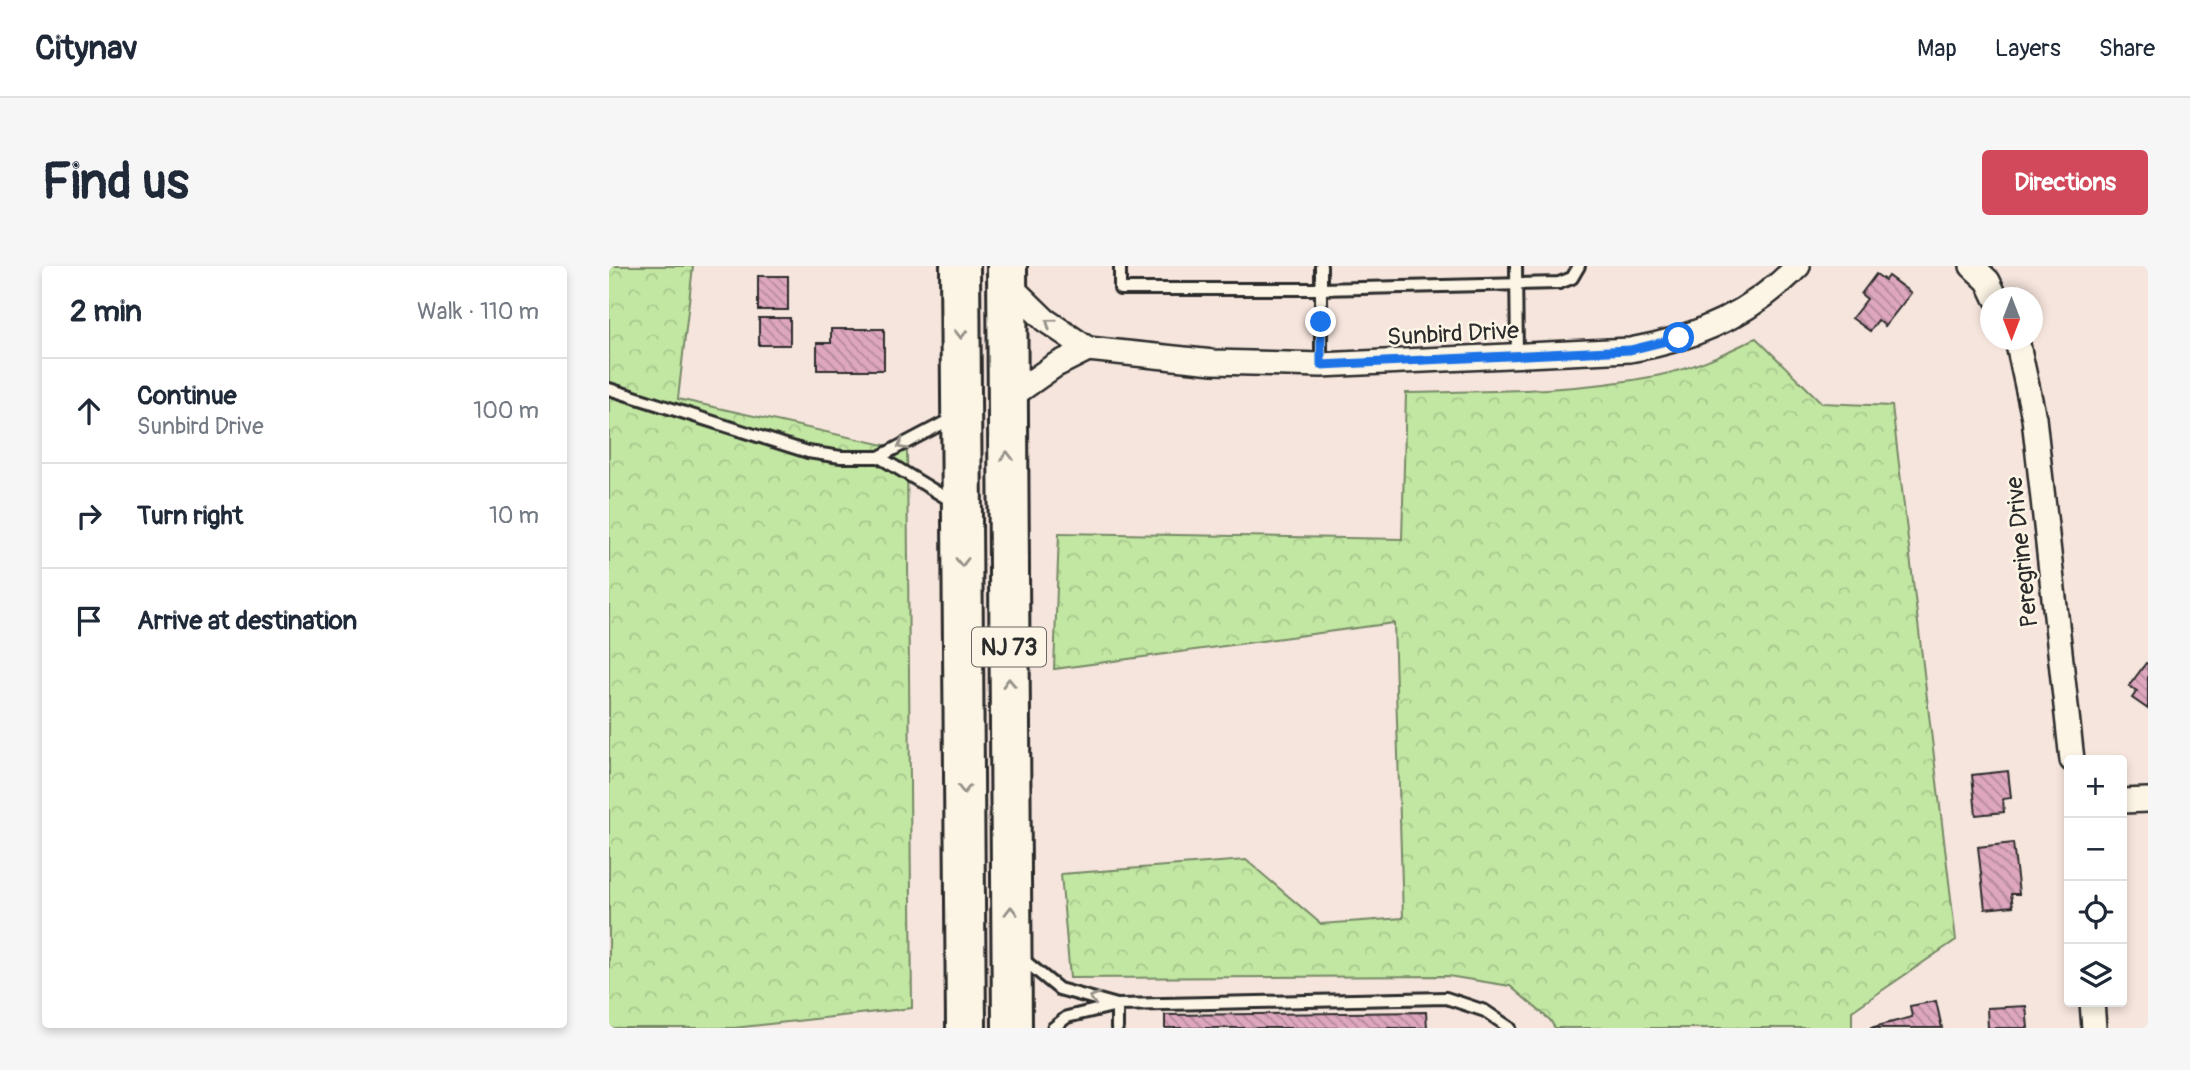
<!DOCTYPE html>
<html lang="en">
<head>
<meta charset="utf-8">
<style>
  :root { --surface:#fff; --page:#f6f6f7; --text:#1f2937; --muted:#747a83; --line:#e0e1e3; --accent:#d1495b }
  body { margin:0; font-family:Pangolin,sans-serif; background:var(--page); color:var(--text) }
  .controls { position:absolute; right:21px; bottom:21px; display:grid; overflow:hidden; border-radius:7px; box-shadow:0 4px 10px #0003 }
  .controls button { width:63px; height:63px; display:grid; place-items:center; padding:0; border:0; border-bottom:2px solid var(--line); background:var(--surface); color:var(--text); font:35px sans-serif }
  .compass { position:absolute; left:1371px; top:21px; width:63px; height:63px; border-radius:50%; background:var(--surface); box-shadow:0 4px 10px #0003; rotate:180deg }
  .stop { position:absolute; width:21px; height:21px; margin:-16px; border:5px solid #1a73e8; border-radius:50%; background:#fff }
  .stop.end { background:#1a73e8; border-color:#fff; box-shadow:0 2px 7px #0008 }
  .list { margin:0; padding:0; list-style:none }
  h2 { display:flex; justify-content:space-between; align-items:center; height:91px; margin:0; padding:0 28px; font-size:30px }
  h2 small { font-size:23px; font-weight:400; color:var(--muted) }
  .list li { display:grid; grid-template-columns:46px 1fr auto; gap:21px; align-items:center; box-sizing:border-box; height:105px; padding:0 28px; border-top:2px solid var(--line) }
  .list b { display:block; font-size:26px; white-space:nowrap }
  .list p { margin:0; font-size:23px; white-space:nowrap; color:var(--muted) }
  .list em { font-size:23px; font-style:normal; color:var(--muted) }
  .icon { flex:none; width:38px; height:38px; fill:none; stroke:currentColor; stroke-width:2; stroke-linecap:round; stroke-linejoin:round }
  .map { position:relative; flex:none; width:1539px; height:762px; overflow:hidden; border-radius:7px }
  header { display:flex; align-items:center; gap:42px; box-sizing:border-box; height:98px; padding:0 35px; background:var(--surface); border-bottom:2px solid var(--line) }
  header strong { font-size:33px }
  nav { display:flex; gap:38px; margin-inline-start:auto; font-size:24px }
  .intro { display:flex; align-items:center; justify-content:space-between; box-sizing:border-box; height:168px; padding:0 42px }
  h1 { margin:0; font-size:49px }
  .button { padding:18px 32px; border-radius:7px; background:var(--accent); color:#fff; font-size:24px; font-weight:700 }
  main { display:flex; gap:42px; padding:0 42px }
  aside { flex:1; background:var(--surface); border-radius:7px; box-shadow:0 4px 10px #0003 }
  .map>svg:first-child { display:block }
  .forest { fill:url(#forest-crowns); stroke:#768966; stroke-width:2 }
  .building { fill:url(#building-back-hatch); stroke:#2b2b2b; stroke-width:2 }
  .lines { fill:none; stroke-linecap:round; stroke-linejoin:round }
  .lane-casing { stroke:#2b2b2b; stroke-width:16 }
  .street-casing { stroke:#2b2b2b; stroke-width:28 }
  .highway-casing { stroke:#2b2b2b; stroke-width:44 }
  .lane { stroke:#fcf5e5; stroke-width:10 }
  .street { stroke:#fcf5e5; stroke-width:23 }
  .highway { stroke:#fcf5e5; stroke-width:38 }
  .oneway { stroke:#949088 }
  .route { stroke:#1a73e8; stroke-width:9 }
  .labels { text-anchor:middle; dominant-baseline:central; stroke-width:5; stroke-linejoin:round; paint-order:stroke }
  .shield { fill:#fcf5e5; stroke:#6a6863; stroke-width:2 }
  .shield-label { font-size:23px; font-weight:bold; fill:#2b2b2b }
  .street-label { font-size:24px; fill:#2b2b2b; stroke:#fcf5e5 }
</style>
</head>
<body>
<header>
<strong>Citynav</strong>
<nav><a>Map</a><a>Layers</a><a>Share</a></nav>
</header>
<div class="intro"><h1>Find us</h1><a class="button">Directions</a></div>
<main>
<aside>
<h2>2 min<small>Walk · 110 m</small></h2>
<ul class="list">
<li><svg class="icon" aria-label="ahead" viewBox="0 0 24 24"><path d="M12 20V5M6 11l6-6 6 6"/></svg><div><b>Continue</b><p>Sunbird Drive</p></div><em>100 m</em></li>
<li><svg class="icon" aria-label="right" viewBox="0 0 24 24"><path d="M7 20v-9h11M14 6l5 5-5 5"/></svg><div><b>Turn right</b></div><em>10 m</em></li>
<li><svg class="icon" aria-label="arrive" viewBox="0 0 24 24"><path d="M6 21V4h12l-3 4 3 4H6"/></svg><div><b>Arrive at destination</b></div></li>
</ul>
</aside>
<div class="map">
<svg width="1539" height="762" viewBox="0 0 1539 762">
  <defs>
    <pattern id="forest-crowns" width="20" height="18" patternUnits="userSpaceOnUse" patternTransform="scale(1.75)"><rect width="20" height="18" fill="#c2e7a2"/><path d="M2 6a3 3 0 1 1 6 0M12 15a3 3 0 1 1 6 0" fill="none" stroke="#a7c68c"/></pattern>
    <pattern id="building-back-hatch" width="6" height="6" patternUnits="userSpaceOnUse" patternTransform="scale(1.75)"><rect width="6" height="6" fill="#dea7be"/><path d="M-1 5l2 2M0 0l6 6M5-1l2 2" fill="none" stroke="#b4889b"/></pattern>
  </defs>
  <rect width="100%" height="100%" fill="#f6e5dd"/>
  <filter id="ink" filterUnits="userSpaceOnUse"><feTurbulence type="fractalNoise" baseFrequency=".0143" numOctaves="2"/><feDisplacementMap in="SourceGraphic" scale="14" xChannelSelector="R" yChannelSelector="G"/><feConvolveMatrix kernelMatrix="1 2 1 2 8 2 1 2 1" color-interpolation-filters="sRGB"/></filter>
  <g filter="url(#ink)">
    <g class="forest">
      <path d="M0 0H84L69 133 298 184 303 742 125 762H0Z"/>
      <path d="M1147 72 1213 137 1283 140 1347 674 1243 745V762H946L941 754 901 720 839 710 461 712 452 608 637 594 712 658 794 652 785 357 445 403 450 267 793 273 797 127C880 125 965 126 1047 110 1082 103 1115 88 1147 72Z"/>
    </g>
    <g class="building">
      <path d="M1267 8 1276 14 1279 10 1302 27 1276 60 1269 54 1261 65 1243 52 1258 33 1252 28Z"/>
      <rect x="149" y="10" width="30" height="34"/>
      <rect x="150" y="52" width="31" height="27"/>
      <path d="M222 63H275V104H208V77H222Z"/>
      <path d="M1537 397 1539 398V443L1523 432 1528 425 1520 420Z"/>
      <path d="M1399 505 1402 532 1394 533 1395 546 1367 549 1363 509Z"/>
      <path d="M1404 577 1410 628H1402L1404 640 1376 643 1369 581Z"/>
      <path d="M1327 735 1333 762H1261L1303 751 1301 740Z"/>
      <path d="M1417 740 1419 762H1379L1378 742Z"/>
      <path d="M817 746 818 762H556V749Z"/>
    </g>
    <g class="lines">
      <g class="lane-casing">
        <g id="lane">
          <path d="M511 0V23H712L950 17 963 12 970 0"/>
          <path d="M712 0V99"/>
          <path d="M907 0 908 91"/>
          <path d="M0 123 199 186 232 191H270"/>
          <path d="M344 236 270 191 344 152"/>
          <path d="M411 691 450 723 508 739 458 751 444 762"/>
          <path d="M508 762V739L837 732 876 745 901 762"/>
        </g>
      </g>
      <g class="street-casing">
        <g id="street">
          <path d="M1363 0 1379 15 1387 32"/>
          <path d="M1408 74 1425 152 1463 494"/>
          <path d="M479 83 604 96 712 99 1021 84C1086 73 1143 47 1189 0"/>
          <path d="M398 133 445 100 479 83 436 54 398 17"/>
          <path d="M1513 535 1539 534"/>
          <path d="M1483 736 1485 762"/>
        </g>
      </g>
      <g class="highway-casing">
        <g id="highway">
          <path d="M351 0 357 762"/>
          <path d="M398 0 403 762"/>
        </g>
      </g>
      <use href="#lane" class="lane"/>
      <use href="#street" class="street"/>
      <use href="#highway" class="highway"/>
    </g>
    <defs><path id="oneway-chevron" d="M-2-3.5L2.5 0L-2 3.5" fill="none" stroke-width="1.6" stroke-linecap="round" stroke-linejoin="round" transform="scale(1.75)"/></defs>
    <g class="oneway">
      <use href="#oneway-chevron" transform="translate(441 57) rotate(-144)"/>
      <use href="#oneway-chevron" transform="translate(352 68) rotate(90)"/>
      <use href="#oneway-chevron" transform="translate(293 179) rotate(152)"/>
      <use href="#oneway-chevron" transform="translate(398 190) rotate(-90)"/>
      <use href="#oneway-chevron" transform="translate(353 296) rotate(90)"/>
      <use href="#oneway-chevron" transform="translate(400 417) rotate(-91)"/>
      <use href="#oneway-chevron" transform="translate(355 523) rotate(90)"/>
      <use href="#oneway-chevron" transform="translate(402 645) rotate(-90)"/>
      <use href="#oneway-chevron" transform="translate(485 732) rotate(-164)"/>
    </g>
  </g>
  <g class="lines" filter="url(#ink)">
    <path class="route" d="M712 56V99L1021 84 1070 72"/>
  </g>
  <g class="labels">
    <rect class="shield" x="363" y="361.5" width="74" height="39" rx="5"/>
    <g class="shield-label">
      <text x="400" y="381">NJ 73</text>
    </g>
    <g class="street-label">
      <text transform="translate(844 68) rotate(-3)">Sunbird Drive</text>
      <text transform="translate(1413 286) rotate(-96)">Peregrine Drive</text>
    </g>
  </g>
</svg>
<div class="controls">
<button>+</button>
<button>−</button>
<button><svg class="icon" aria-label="locate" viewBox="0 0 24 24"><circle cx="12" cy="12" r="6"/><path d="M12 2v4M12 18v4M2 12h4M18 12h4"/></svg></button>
<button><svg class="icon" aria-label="layers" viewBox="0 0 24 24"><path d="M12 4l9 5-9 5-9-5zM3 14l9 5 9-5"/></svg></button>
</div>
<svg class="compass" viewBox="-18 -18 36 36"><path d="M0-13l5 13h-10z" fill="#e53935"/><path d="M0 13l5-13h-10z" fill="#747a83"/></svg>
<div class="stop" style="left:1070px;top:72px"></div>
<div class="stop end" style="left:712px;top:56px"></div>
</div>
</main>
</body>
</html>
